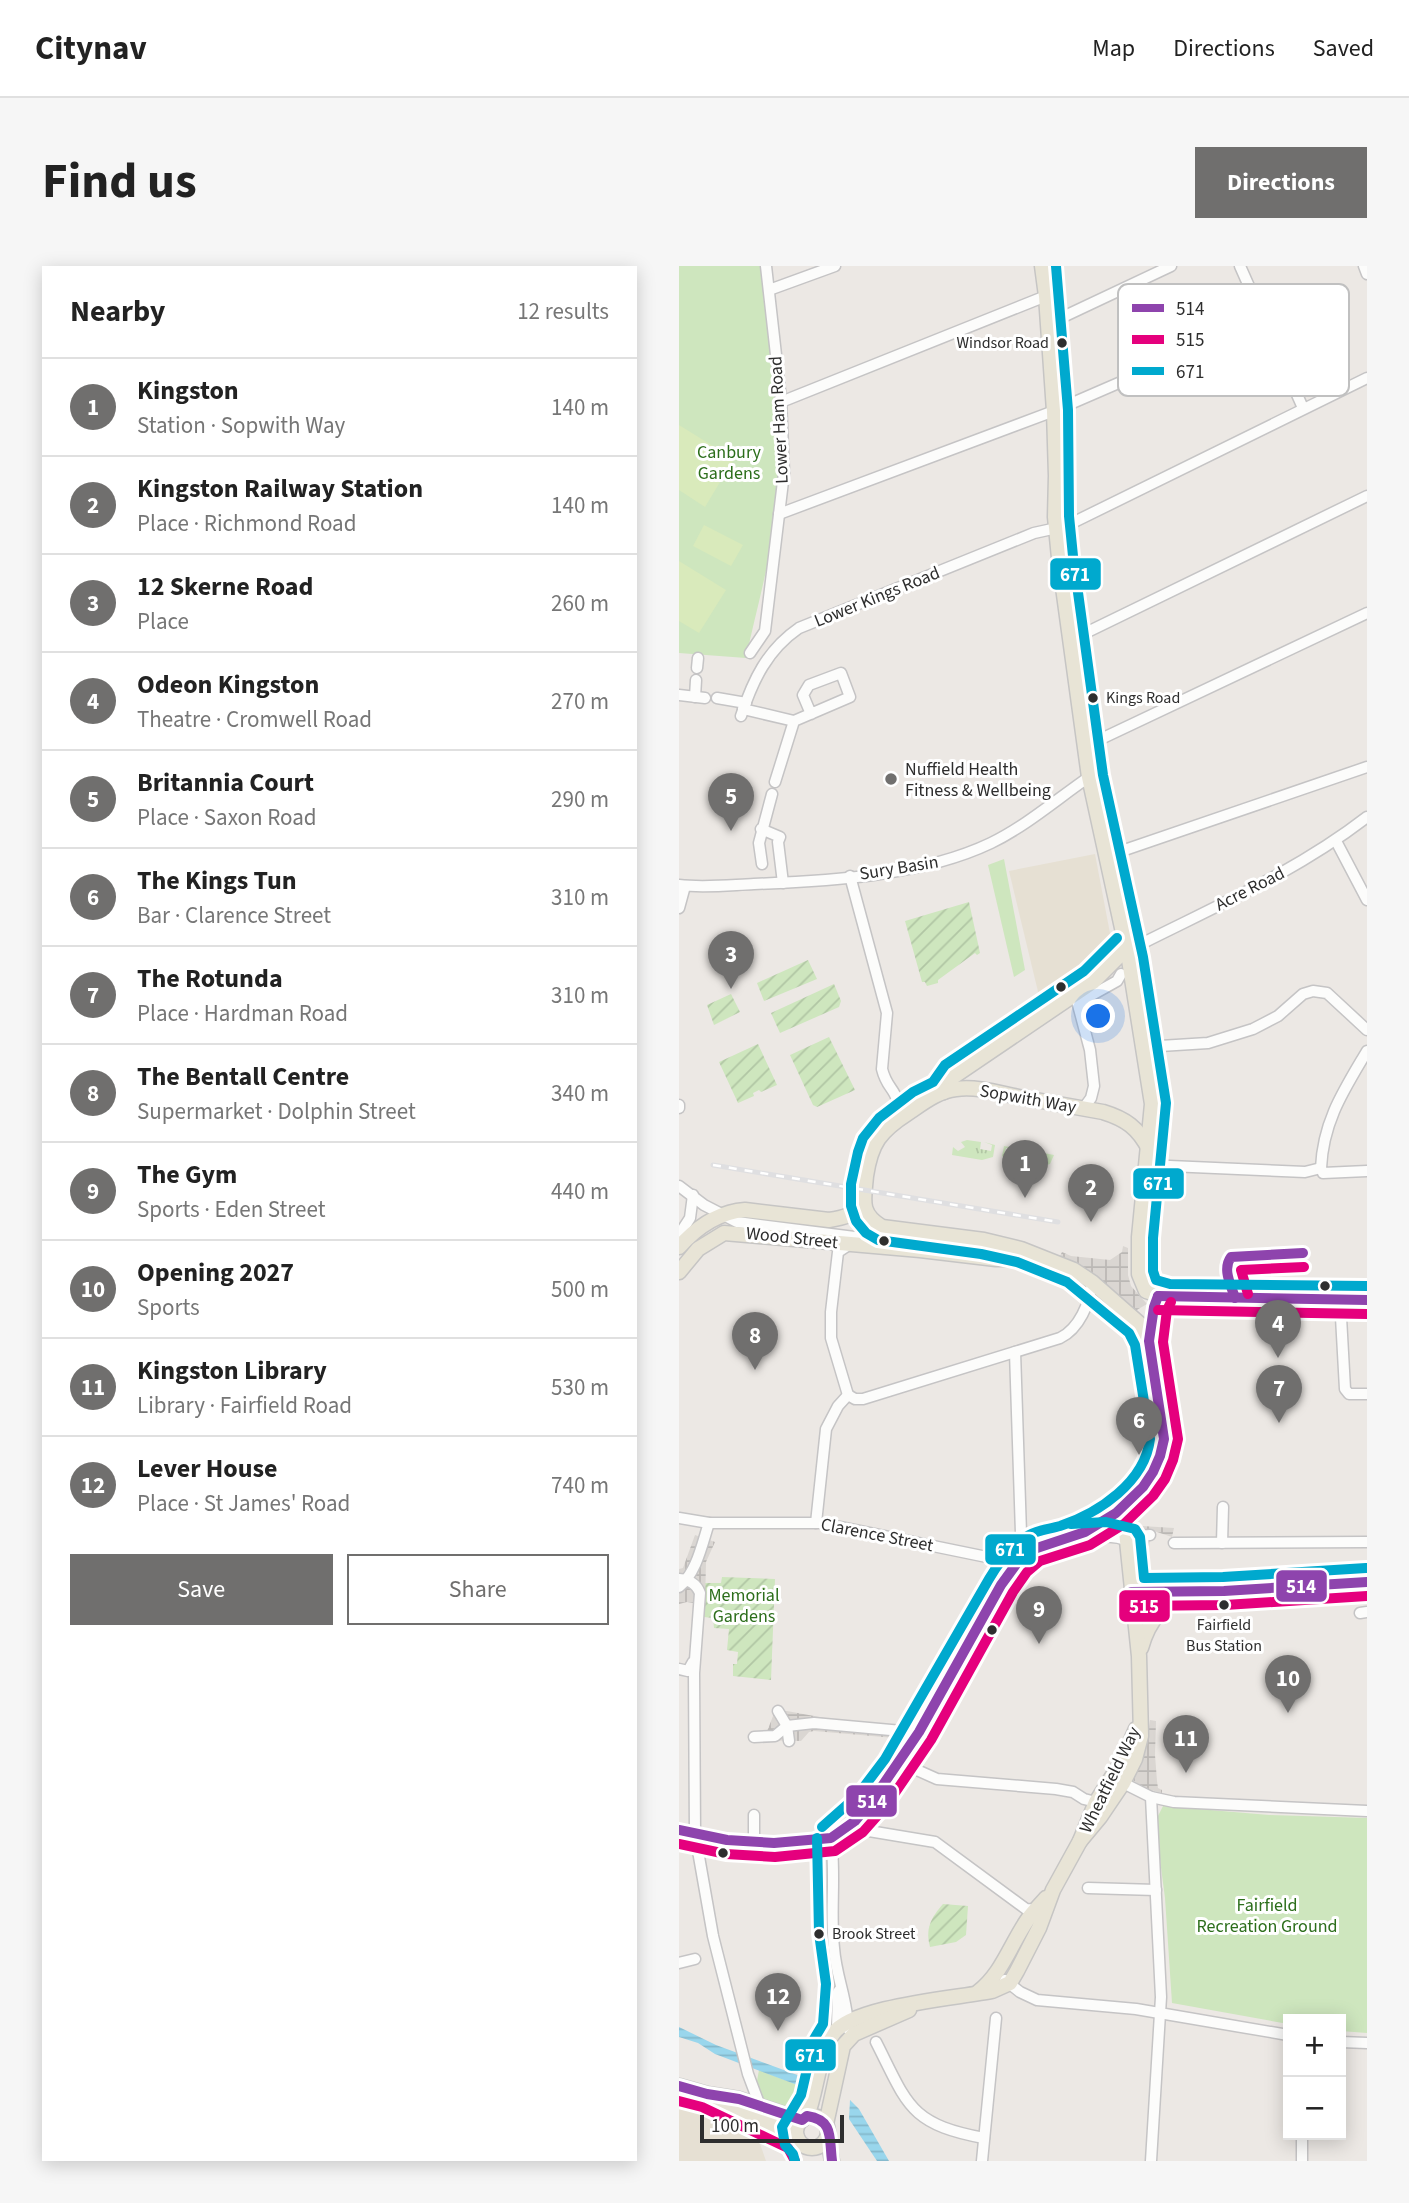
<!DOCTYPE html>
<html lang="en">
<head>
<meta charset="utf-8">
<style>
  :root { --surface:#fff; --page:#f6f6f6; --text:#222; --muted:#767676; --line:#e0e0e0; --accent:#706f6e }
  body { margin:0; font-family:"Source Sans 3",sans-serif; background:var(--page); color:var(--text) }
  .controls { position:absolute; right:21px; bottom:21px; display:grid; overflow:hidden; border-radius:0px; box-shadow:0 4px 18px #0003 }
  .controls button { width:63px; height:63px; display:grid; place-items:center; padding:0; border:0; border-bottom:2px solid var(--line); background:var(--surface); color:var(--text); font:35px sans-serif }
  .scale { position:absolute; left:21px; bottom:18px; width:144px; box-sizing:border-box; padding-left:7px; border:4px solid #2e2e2e; border-top:0; font-size:19px; line-height:24px; white-space:nowrap; color:#2e2e2e; -webkit-text-stroke:5px #fff; paint-order:stroke }
  .you { position:absolute; left:420px; top:751px; width:24px; height:24px; margin:-18px; border:5px solid #fff; border-radius:50%; background:#1a73e8; box-shadow:0 0 0 10px #1a73e833 }
  .badge { display:grid; place-items:center; width:46px; height:46px; border-radius:50%; background:var(--accent); color:#fff; font-size:23px; font-weight:700 }
  .pin { position:absolute; translate:-50% -58px; filter:drop-shadow(0 2px 4px #0008) }
  .pin::after { content:''; position:absolute; top:37px; width:24px; height:21px; background:inherit; clip-path:polygon(0 0,100% 0,50% 100%) }
  .list { margin:0; padding:0; list-style:none }
  h2 { display:flex; justify-content:space-between; align-items:center; height:91px; margin:0; padding:0 28px; font-size:30px }
  h2 small { font-size:23px; font-weight:400; color:var(--muted) }
  .list li { display:grid; grid-template-columns:46px 1fr auto; gap:21px; align-items:center; box-sizing:border-box; height:98px; padding:0 28px; border-top:2px solid var(--line) }
  .list b { display:block; font-size:26px; white-space:nowrap }
  .list p { margin:0; font-size:23px; white-space:nowrap; color:var(--muted) }
  .list em { font-size:23px; font-style:normal; color:var(--muted) }
  .actions { display:flex; gap:14px; padding:21px 28px }
  .actions a { flex:1; padding:16px 0; border:2px solid var(--accent); border-radius:0px; text-align:center; font-size:24px; color:var(--accent) }
  .actions .main { background:var(--accent); color:#fff }
  .map { position:relative; flex:none; width:688px; height:1895px; overflow:hidden; border-radius:0px }
  header { display:flex; align-items:center; gap:42px; box-sizing:border-box; height:98px; padding:0 35px; background:var(--surface); border-bottom:2px solid var(--line) }
  header strong { font-size:33px }
  nav { display:flex; gap:38px; margin-inline-start:auto; font-size:24px }
  .intro { display:flex; align-items:center; justify-content:space-between; box-sizing:border-box; height:168px; padding:0 42px }
  h1 { margin:0; font-size:49px }
  .button { padding:18px 32px; border-radius:0px; background:var(--accent); color:#fff; font-size:24px; font-weight:700 }
  main { display:flex; gap:42px; padding:0 42px }
  aside { flex:1; background:var(--surface); border-radius:0px; box-shadow:0 4px 18px #0003 }
  .map>svg:first-child { display:block }
  .education { fill:#e6e0d3 }
  .grass { fill:url(#grass-tufts) }
  .park { fill:#cee6be }
  .garden { fill:url(#garden-furrows) }
  .pitch { fill:#d9eabb }
  .plaza { fill:url(#plaza-grid) }
  .water { fill:url(#water-rules) }
  .lines { fill:none; stroke-linecap:round; stroke-linejoin:round }
  .minor-casing { stroke:#c5c4c5; stroke-width:13 }
  .major-casing { stroke:#c6c5c4; stroke-width:17 }
  .minor { stroke:#fcfcfb; stroke-width:10 }
  .major { stroke:#e8e4d6; stroke-width:14 }
  .rail-casing { stroke:#dfdfe1; stroke-width:5 }
  .rail { stroke:#fff; stroke-width:2.5; stroke-dasharray:8; stroke-linecap:butt }
  .bus-1-casing { stroke:#fff; stroke-width:16 }
  .bus-2-casing { stroke:#fff; stroke-width:16 }
  .bus-3-casing { stroke:#fff; stroke-width:16 }
  .bus-1 { stroke:#8e44ad; stroke-width:10 }
  .bus-2 { stroke:#e5007d; stroke-width:10 }
  .bus-3 { stroke:#00a9ce; stroke-width:10 }
  .bus-dot { fill:#2e2e2e; stroke:#fff; stroke-width:2.5 }
  .poi-dot { fill:#706f6e; stroke:#fff; stroke-width:2.5 }
  .labels { text-anchor:middle; dominant-baseline:central; stroke-width:6; stroke-linejoin:round; paint-order:stroke }
  .bus-label { font-size:16px; fill:#2e2e2e; stroke:#fff; text-anchor:start }
  .street-label { font-size:18px; fill:#2e2e2e; stroke:#fff }
  .park-label { font-size:18px; fill:#2c6e1b; stroke:#fff }
  .poi-label { font-size:18px; fill:#2e2e2e; stroke:#fff; text-anchor:start }
  .key { fill:#fff; stroke:#c0c0c0; stroke-width:2 }
  .key-label { font-size:19px; fill:#2e2e2e }
  .line-badge { stroke:#fff; stroke-width:2.5 }
  .badge-label { font-size:19px; text-anchor:middle; font-weight:bold; fill:#fff }
</style>
</head>
<body>
<header>
<strong>Citynav</strong>
<nav><a>Map</a><a>Directions</a><a>Saved</a></nav>
</header>
<div class="intro"><h1>Find us</h1><a class="button">Directions</a></div>
<main>
<aside>
<h2>Nearby<small>12 results</small></h2>
<ul class="list">
<li><span class="badge">1</span><div><b>Kingston</b><p>Station · Sopwith Way</p></div><em>140 m</em></li>
<li><span class="badge">2</span><div><b>Kingston Railway Station</b><p>Place · Richmond Road</p></div><em>140 m</em></li>
<li><span class="badge">3</span><div><b>12 Skerne Road</b><p>Place</p></div><em>260 m</em></li>
<li><span class="badge">4</span><div><b>Odeon Kingston</b><p>Theatre · Cromwell Road</p></div><em>270 m</em></li>
<li><span class="badge">5</span><div><b>Britannia Court</b><p>Place · Saxon Road</p></div><em>290 m</em></li>
<li><span class="badge">6</span><div><b>The Kings Tun</b><p>Bar · Clarence Street</p></div><em>310 m</em></li>
<li><span class="badge">7</span><div><b>The Rotunda</b><p>Place · Hardman Road</p></div><em>310 m</em></li>
<li><span class="badge">8</span><div><b>The Bentall Centre</b><p>Supermarket · Dolphin Street</p></div><em>340 m</em></li>
<li><span class="badge">9</span><div><b>The Gym</b><p>Sports · Eden Street</p></div><em>440 m</em></li>
<li><span class="badge">10</span><div><b>Opening 2027</b><p>Sports</p></div><em>500 m</em></li>
<li><span class="badge">11</span><div><b>Kingston Library</b><p>Library · Fairfield Road</p></div><em>530 m</em></li>
<li><span class="badge">12</span><div><b>Lever House</b><p>Place · St James' Road</p></div><em>740 m</em></li>
</ul>
<div class="actions"><a class="main">Save</a><a>Share</a></div>
</aside>
<div class="map">
<svg width="688" height="1895" viewBox="0 0 688 1895">
  <defs>
    <pattern id="grass-tufts" width="24" height="20" patternUnits="userSpaceOnUse" patternTransform="scale(1.75)"><rect width="24" height="20" fill="#cee6be"/><path d="M3 7l-1-3M5 7V3M7 7l1-3M15 17l-1-3M17 17v-4M19 17l1-3" fill="none" stroke="#b1c6a4"/></pattern>
    <pattern id="garden-furrows" width="10" height="10" patternUnits="userSpaceOnUse" patternTransform="scale(1.75)"><rect width="10" height="10" fill="#cee6be"/><path d="M-1 1l2-2M0 10L10 0M9 11l2-2" fill="none" stroke="#b1c6a4"/></pattern>
    <pattern id="plaza-grid" width="8" height="8" patternUnits="userSpaceOnUse" patternTransform="scale(1.75)"><rect width="8" height="8" fill="#dad6d2"/><path d="M0 4h8M4 0v8" fill="none" stroke="#bbb8b5"/></pattern>
    <pattern id="water-rules" width="6" height="5" patternUnits="userSpaceOnUse" patternTransform="scale(1.75)"><rect width="6" height="5" fill="#99d6ec"/><path d="M0 2.5h6" fill="none" stroke="#84b8cb"/></pattern>
  </defs>
  <rect width="100%" height="100%" fill="#ece8e4"/>
  <g class="education">
    <path d="M416 588 433 678 361 734 330 605Z"/>
    <path d="M0 1830 56 1848 57 1861 79 1872 87 1895H0Z"/>
  </g>
  <g class="grass">
    <path d="M288 874 302 876 301 883 312 885 313 879 305 876 316 879 314 891 303 894 273 889 274 881 279 885 286 881 282 876Z"/>
    <path d="M325 880 336 882H327L326 887 334 889 340 882 375 889 371 898C359 903 332 900 323 890Z"/>
  </g>
  <g class="park">
    <path d="M0 0H82C92 81 104 164 97 245 92 294 77 344 67 392L0 387Z"/>
    <path d="M325 593 346 704 335 711 309 599Z"/>
    <path d="M484 1540 590 1549 688 1552V1767L662 1765V1753H609V1758L493 1737 486 1632 476 1556Z"/>
    <path d="M80 1804 129 1823 125 1839 109 1842 82 1832 78 1815Z"/>
  </g>
  <g class="garden">
    <path d="M290 636 301 687 298 689 296 687 259 714V717L248 720 246 716H243L226 655Z"/>
    <path d="M129 694 138 713 85 735 78 717Z"/>
    <path d="M155 718 162 735 160 741 101 767 92 747Z"/>
    <path d="M52 728 61 746 35 759 28 739Z"/>
    <path d="M150 771 176 824 138 841 134 839 111 789Z"/>
    <path d="M79 778 98 819 82 826 80 824 74 827 75 830 59 837 40 796Z"/>
    <path d="M43 1311 96 1313 92 1414 54 1410V1398H58L59 1386 48 1384 50 1363 35 1362 34 1352 25 1351 26 1317H42Z"/>
    <path d="M264 1638 289 1640 287 1669 277 1676 251 1681C246 1662 252 1652 264 1638Z"/>
  </g>
  <g class="pitch">
    <path d="M0 159 55 193 26 241 0 224Z"/>
    <path d="M25 259 64 279 52 300 14 280Z"/>
    <path d="M0 295 47 324 20 367 0 355Z"/>
  </g>
  <g class="plaza">
    <path d="M444 980 449 982V1009L452 1020 468 1038 456 1045 430 1022 404 1002 380 992 383 986 392 990 431 994 443 986Z"/>
    <path d="M455 1260H463L495 1262 493 1271 472 1264 470 1281H459Z"/>
    <path d="M16 1269 36 1276 27 1296 26 1339 8 1336 0 1338V1303L4 1302Z"/>
    <path d="M96 1445H108L227 1467 216 1472 135 1465 130 1466 122 1475 75 1474 87 1468Z"/>
    <path d="M471 1454 477 1455 476 1489 478 1515 479 1522 483 1524V1527L468 1523 455 1515 453 1509 468 1474Z"/>
  </g>
  <g class="water">
    <path d="M0 1761 37 1779 132 1814 129 1823 36 1788 19 1777 0 1771Z"/>
    <path d="M171 1834 180 1843 210 1895H198L170 1853Z"/>
  </g>
  <g class="lines">
    <g class="minor-casing">
      <g id="minor">
        <path d="M561 0 624 142"/>
        <path d="M685 0 688 8"/>
        <path d="M90 24 156 0"/>
        <path d="M369 58 492 0"/>
        <path d="M102 136 367 30"/>
        <path d="M100 248 375 145 585 54"/>
        <path d="M392 374 688 230"/>
        <path d="M71 387 86 365 105 207 102 133 87 0"/>
        <path d="M18 402 19 392"/>
        <path d="M0 429 26 432"/>
        <path d="M16 431 17 414"/>
        <path d="M38 432 67 437"/>
        <path d="M64 443 115 455"/>
        <path d="M62 450C74 414 88 384 120 362L355 267 387 260 688 112"/>
        <path d="M405 481 688 347"/>
        <path d="M96 516 115 455 171 431 162 407 130 419 124 429 132 448"/>
        <path d="M82 563 101 571 99 576 104 617"/>
        <path d="M657 575 688 634"/>
        <path d="M428 590 688 501"/>
        <path d="M83 598 80 577 93 528"/>
        <path d="M171 610 208 747 203 803C209 828 222 821 218 854"/>
        <path d="M0 619C25 622 51 619 75 618 151 615 243 610 312 577 347 560 378 533 410 511"/>
        <path d="M0 642 6 620"/>
        <path d="M448 682 466 676C542 638 621 603 688 551"/>
        <path d="M399 726 398 735 411 784 415 820 412 832 404 843"/>
        <path d="M401 743 404 734 438 715 442 708"/>
        <path d="M465 781 529 777 574 763 599 750 624 728 634 725 648 727 688 764"/>
        <path d="M688 785C665 824 644 855 642 902L644 907 688 905"/>
        <path d="M0 839V842"/>
        <path d="M468 899 626 906 642 902"/>
        <path d="M0 920 25 939 58 956 223 977"/>
        <path d="M0 969 11 952 14 929"/>
        <path d="M661 1033 666 1123 670 1128H688"/>
        <path d="M336 1086 342 1267 348 1287"/>
        <path d="M169 1129 176 1133H184L381 1072C400 1063 411 1037 413 1016"/>
        <path d="M169 1129 152 1072V1046L159 986 171 978"/>
        <path d="M0 1252 30 1257H142L337 1297"/>
        <path d="M137 1257 147 1163 159 1140 169 1129"/>
        <path d="M395 1270 426 1256 445 1241"/>
        <path d="M458 1270 471 1269"/>
        <path d="M495 1277 688 1276"/>
        <path d="M543 1277 544 1241"/>
        <path d="M0 1313C10 1314 17 1317 21 1327L15 1407 16 1568 34 1670 69 1808 81 1840"/>
        <path d="M0 1321C18 1306 23 1278 30 1257"/>
        <path d="M681 1347 688 1346"/>
        <path d="M0 1403 9 1405 14 1396"/>
        <path d="M99 1445 108 1460 110 1475"/>
        <path d="M75 1471 96 1470 108 1460 135 1457 223 1465 235 1473"/>
        <path d="M220 1496 258 1513 377 1523 394 1526 405 1533 417 1536"/>
        <path d="M444 1517 472 1531 495 1536 688 1545"/>
        <path d="M472 1531 482 1731 472 1895"/>
        <path d="M176 1555 190 1565 256 1576 347 1643 360 1644"/>
        <path d="M0 1564 48 1574 95 1577 152 1572 176 1555 195 1532 240 1466 322 1319C349 1279 362 1275 409 1272 422 1271 433 1269 447 1274"/>
        <path d="M152 1572C157 1609 151 1646 155 1682 157 1711 169 1735 169 1763"/>
        <path d="M75 1576V1549"/>
        <path d="M409 1622 477 1624"/>
        <path d="M0 1697 16 1693"/>
        <path d="M326 1714 341 1726 358 1734 457 1743 609 1769"/>
        <path d="M158 1762 159 1726 162 1722"/>
        <path d="M197 1776C229 1839 230 1858 305 1872"/>
        <path d="M662 1776 688 1777"/>
        <path d="M303 1895 317 1752"/>
        <path d="M623 1895V1869"/>
      </g>
    </g>
    <g class="major-casing">
      <g id="major">
        <path d="M363 0 367 30 375 145 377 210 376 251 380 292 410 511 450 694 473 838 460 971V1008L467 1025 489 1032 688 1034"/>
        <path d="M265 826 274 811 414 716 448 682"/>
        <path d="M0 981C17 962 40 946 66 944L150 954C164 952 176 949 184 936"/>
        <path d="M0 1006 19 983 45 967 241 984 317 993H359"/>
        <path d="M452 1326 545 1325 688 1316"/>
        <path d="M462 1382C469 1356 483 1336 511 1328"/>
        <path d="M401 1575 421 1551 444 1517 456 1493 462 1470 460 1390 445 1246 447 1238 475 1207 483 1189 485 1173 470 1075 462 1059 413 1016 395 1004 342 983 305 974 203 961C180 947 185 934 187 910 192 877 201 865 229 847 244 837 259 825 277 823 298 820 320 827 340 831 368 836 396 841 424 846 447 853 459 862 470 883"/>
        <path d="M299 1726C323 1708 332 1677 349 1653 354 1646 361 1639 367 1632"/>
        <path d="M0 1820 28 1828 60 1833 123 1854"/>
        <path d="M34 1831 118 1871"/>
        <path d="M128 1850C138 1825 139 1789 154 1768 172 1740 279 1732 313 1725L331 1717 338 1705 360 1662 374 1624 401 1575 417 1536 443 1495 457 1463"/>
        <circle cx="133" cy="1866" r="16"/>
        <path d="M147 1858 164 1780 175 1768 230 1744"/>
        <path d="M149 1873 153 1895"/>
      </g>
    </g>
    <use href="#minor" class="minor"/>
    <use href="#major" class="major"/>
    <g class="rail-casing">
      <path id="rail" d="M34 899 379 956"/>
    </g>
    <use href="#rail" class="rail"/>
    <g class="bus-1-casing">
      <g id="bus-1">
        <path d="M479 1030 688 1034"/>
        <path d="M556 1032C552 1019 543 1003 552 991L624 987"/>
        <path d="M452 1326 545 1325 688 1316"/>
        <path d="M0 1564 48 1574 95 1577 152 1572 176 1555 195 1532 240 1466 322 1319 338 1297 355 1283 406 1266 437 1247 464 1221 474 1206 481 1190 485 1173 470 1075 475 1041 479 1030"/>
        <path d="M0 1820 28 1828 60 1833 123 1854 128 1850C155 1854 150 1872 153 1895"/>
      </g>
    </g>
    <g class="bus-2-casing">
      <g id="bus-2">
        <path d="M569 1028 562 1004 625 1001"/>
        <path d="M479 1044 688 1048"/>
        <path d="M452 1340 546 1339 688 1330"/>
        <path d="M0 1578 47 1588 96 1591 156 1585 184 1566 207 1540 252 1474 334 1326 348 1306 361 1295 411 1279 445 1258 474 1230 486 1213 494 1194 499 1173 484 1076 488 1044 492 1036"/>
        <path d="M0 1835 23 1841 109 1882 116 1895"/>
      </g>
    </g>
    <g class="bus-3-casing">
      <g id="bus-3">
        <path d="M377 0 389 144 390 250 394 290 424 509 464 691 487 837 474 972V1005L477 1014 491 1018 688 1020"/>
        <path d="M392 1258 427 1256 456 1263 461 1271 465 1312 544 1311 687 1302"/>
        <path d="M143 1561 178 1530 206 1493 310 1313C320 1296 332 1279 350 1269 359 1264 371 1263 381 1260 420 1247 466 1216 471 1173L456 1079 450 1067 388 1016 338 996 302 988 199 974 187 967 177 955 172 940V918L179 886 184 872 200 852 234 826 254 816 266 799 405 705 438 672"/>
        <path d="M116 1895 114 1888 106 1879 103 1861 122 1829 135 1773 144 1758 147 1718 140 1667 138 1572"/>
      </g>
    </g>
    <use href="#bus-1" class="bus-1"/>
    <use href="#bus-2" class="bus-2"/>
    <use href="#bus-3" class="bus-3"/>
  </g>
  <g class="bus-dot">
    <circle cx="383" cy="77" r="6"/>
    <circle cx="414" cy="432" r="6"/>
    <circle cx="382" cy="721" r="6"/>
    <circle cx="205" cy="975" r="6"/>
    <circle cx="646" cy="1020" r="6"/>
    <circle cx="545" cy="1339" r="6"/>
    <circle cx="313" cy="1364" r="6"/>
    <circle cx="44" cy="1587" r="6"/>
    <circle cx="140" cy="1668" r="6"/>
  </g>
  <circle class="poi-dot" cx="212" cy="513" r="7"/>
  <g class="labels">
    <g class="bus-label">
      <text x="370" y="77" text-anchor="end">Windsor Road</text>
      <text x="427" y="432">Kings Road</text>
      <text x="545" y="1359" text-anchor="middle">Fairfield<tspan x="545" dy="21">Bus Station</tspan></text>
      <text x="153" y="1668">Brook Street</text>
    </g>
    <g class="street-label">
      <text transform="translate(100 154) rotate(-93)">Lower Ham Road</text>
      <text transform="translate(198 331) rotate(-22)">Lower Kings Road</text>
      <text transform="translate(220 602) rotate(-9)">Sury Basin</text>
      <text transform="translate(571 623) rotate(-27)">Acre Road</text>
      <text transform="translate(349 833) rotate(10)">Sopwith Way</text>
      <text transform="translate(113 972) rotate(6)">Wood Street</text>
      <text transform="translate(198 1269) rotate(11)">Clarence Street</text>
      <text transform="translate(431 1514) rotate(-64)">Wheatfield Way</text>
    </g>
    <g class="park-label">
      <text x="50" y="186">Canbury<tspan x="50" dy="21">Gardens</tspan></text>
      <text x="65" y="1329">Memorial<tspan x="65" dy="21">Gardens</tspan></text>
      <text x="588" y="1639">Fairfield<tspan x="588" dy="21">Recreation Ground</tspan></text>
    </g>
    <g class="poi-label">
      <text x="226" y="503">Nuffield Health<tspan x="226" dy="21">Fitness &amp; Wellbeing</tspan></text>
    </g>
  </g>
  <rect x="439" y="18" width="231" height="112" rx="10" class="key"/>
  <rect x="453" y="38" width="32" height="8" fill="#8e44ad"/>
  <rect x="453" y="69" width="32" height="9" fill="#e5007d"/>
  <rect x="453" y="101" width="32" height="8" fill="#00a9ce"/>
  <g class="key-label">
    <text x="497" y="49">514</text>
    <text x="497" y="80">515</text>
    <text x="497" y="112">671</text>
  </g>
  <g class="line-badge">
    <rect x="370" y="291" width="53" height="34" rx="7" fill="#00a9ce"/>
    <rect x="453" y="901" width="53" height="33" rx="7" fill="#00a9ce"/>
    <rect x="305" y="1267" width="53" height="33" rx="7" fill="#00a9ce"/>
    <rect x="596" y="1303" width="53" height="34" rx="7" fill="#8e44ad"/>
    <rect x="439" y="1323" width="53" height="34" rx="7" fill="#e5007d"/>
    <rect x="166" y="1518" width="53" height="34" rx="7" fill="#8e44ad"/>
    <rect x="105" y="1772" width="53" height="34" rx="7" fill="#00a9ce"/>
  </g>
  <g class="badge-label">
    <text x="396" y="315">671</text>
    <text x="479" y="924">671</text>
    <text x="331" y="1290">671</text>
    <text x="622" y="1327">514</text>
    <text x="465" y="1347">515</text>
    <text x="193" y="1542">514</text>
    <text x="131" y="1796">671</text>
  </g>
</svg>
<div class="controls">
<button>+</button>
<button>−</button>
</div>
<div class="scale">100 m</div>
<div class="you"></div>
<div class="pin badge" style="left:346px;top:932px">1</div>
<div class="pin badge" style="left:412px;top:956px">2</div>
<div class="pin badge" style="left:52px;top:723px">3</div>
<div class="pin badge" style="left:599px;top:1092px">4</div>
<div class="pin badge" style="left:52px;top:565px">5</div>
<div class="pin badge" style="left:460px;top:1189px">6</div>
<div class="pin badge" style="left:600px;top:1157px">7</div>
<div class="pin badge" style="left:76px;top:1104px">8</div>
<div class="pin badge" style="left:360px;top:1378px">9</div>
<div class="pin badge" style="left:609px;top:1447px">10</div>
<div class="pin badge" style="left:507px;top:1507px">11</div>
<div class="pin badge" style="left:99px;top:1765px">12</div>
</div>
</main>
</body>
</html>
